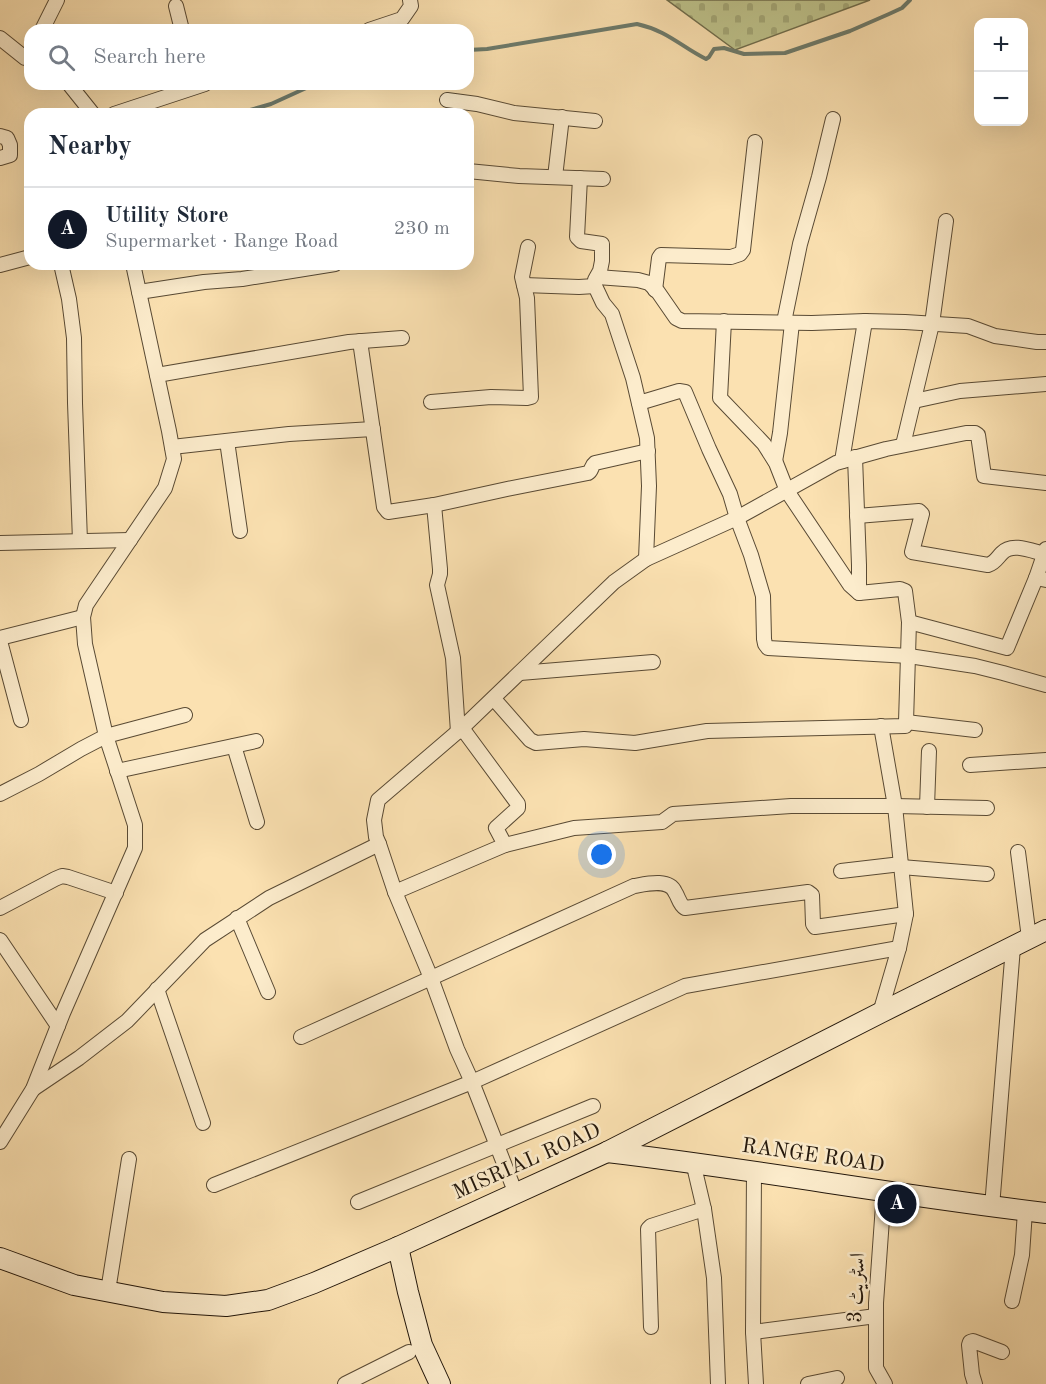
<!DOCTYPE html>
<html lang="en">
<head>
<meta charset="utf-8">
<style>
  :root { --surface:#fff; --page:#f6f6f7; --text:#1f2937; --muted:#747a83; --line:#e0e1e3; --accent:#111827 }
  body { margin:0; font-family:"Old Standard TT",Amiri,serif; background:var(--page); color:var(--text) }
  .controls { position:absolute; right:18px; top:18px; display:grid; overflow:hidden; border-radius:12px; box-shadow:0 6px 24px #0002 }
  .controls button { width:54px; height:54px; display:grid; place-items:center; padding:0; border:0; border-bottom:2px solid var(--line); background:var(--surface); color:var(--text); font:30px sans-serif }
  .you { position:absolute; left:602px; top:855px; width:21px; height:21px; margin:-15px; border:4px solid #fff; border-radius:50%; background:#1a73e8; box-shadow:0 0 0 9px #1a73e833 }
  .badge { display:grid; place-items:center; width:39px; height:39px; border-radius:50%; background:var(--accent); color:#fff; font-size:20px; font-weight:700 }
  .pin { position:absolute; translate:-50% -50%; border:3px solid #fff; box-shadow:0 2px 6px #0006 }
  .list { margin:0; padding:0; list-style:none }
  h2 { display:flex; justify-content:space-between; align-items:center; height:78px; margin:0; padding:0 24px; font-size:26px }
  h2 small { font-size:20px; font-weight:400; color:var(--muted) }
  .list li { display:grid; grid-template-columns:39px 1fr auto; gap:18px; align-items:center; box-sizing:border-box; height:84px; padding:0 24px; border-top:2px solid var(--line) }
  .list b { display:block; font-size:22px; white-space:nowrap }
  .list p { margin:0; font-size:20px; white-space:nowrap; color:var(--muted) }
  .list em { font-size:20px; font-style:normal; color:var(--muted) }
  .icon { flex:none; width:33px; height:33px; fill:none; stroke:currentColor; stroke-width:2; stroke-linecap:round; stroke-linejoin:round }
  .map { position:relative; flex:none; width:1046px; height:1384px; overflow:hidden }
  .search { position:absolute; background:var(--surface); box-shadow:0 6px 24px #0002; left:24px; top:24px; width:450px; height:66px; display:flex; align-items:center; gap:15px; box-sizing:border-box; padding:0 21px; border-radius:18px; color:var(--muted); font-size:22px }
  .panel { position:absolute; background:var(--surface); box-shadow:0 6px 24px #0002; left:24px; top:108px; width:450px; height:162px; border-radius:18px }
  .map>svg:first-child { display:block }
  .cemetery { fill:url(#cemetery-stones); stroke:#706d4c; stroke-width:1.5 }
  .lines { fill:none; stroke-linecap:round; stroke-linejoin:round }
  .stream { stroke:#6d7b6c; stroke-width:4 }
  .minor-casing { stroke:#594a34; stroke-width:16 }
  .secondary-casing { stroke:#23170b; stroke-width:22 }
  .minor { stroke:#fceccc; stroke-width:14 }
  .secondary { stroke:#fceccc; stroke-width:20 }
  .labels { text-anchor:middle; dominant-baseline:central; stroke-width:5; stroke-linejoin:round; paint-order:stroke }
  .street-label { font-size:21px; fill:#23170b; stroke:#fceccc }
</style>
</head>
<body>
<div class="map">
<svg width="1046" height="1384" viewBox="0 0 1046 1384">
  <defs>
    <pattern id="cemetery-stones" width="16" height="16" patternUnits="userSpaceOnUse" patternTransform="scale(1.5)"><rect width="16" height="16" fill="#bec38c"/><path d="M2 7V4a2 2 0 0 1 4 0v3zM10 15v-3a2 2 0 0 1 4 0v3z" fill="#a3a777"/></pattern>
  </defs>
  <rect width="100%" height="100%" fill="#fbe1b1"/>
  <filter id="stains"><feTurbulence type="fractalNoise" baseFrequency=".00333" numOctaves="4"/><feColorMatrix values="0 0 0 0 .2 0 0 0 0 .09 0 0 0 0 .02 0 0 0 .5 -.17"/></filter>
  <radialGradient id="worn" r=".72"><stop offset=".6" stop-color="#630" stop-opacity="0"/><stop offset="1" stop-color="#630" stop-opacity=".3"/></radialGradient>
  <path class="cemetery" d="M667 0H870L735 50Z"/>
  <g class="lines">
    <g class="stream">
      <path d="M468 50 487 49 637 24C668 31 680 46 706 59L709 57 714 49 724 48 744 54 785 53 850 31 889 14 902 8 910 0"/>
      <path d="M236 114 271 104 315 84"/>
    </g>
    <g class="minor-casing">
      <g id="minor">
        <path d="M176 6 182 30"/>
        <path d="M42 30 57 0"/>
        <path d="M369 30 402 19 411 6 410 0"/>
        <path d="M0 38 25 58 30 59"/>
        <path d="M69 84 93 114"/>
        <path d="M447 100 477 104 514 113 595 121"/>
        <path d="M114 114 205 84"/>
        <path d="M0 136 7 138 10 145V155L0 158"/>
        <path d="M468 171 519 176 603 179"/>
        <path d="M555 177 562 117"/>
        <path d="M580 178 577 237 581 241 602 244V261L600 271 595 280V286L603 303 612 314 633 378 647 438 649 486 646 559"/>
        <path d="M61 264 69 299 74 338 75 403 80 541"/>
        <path d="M0 265 30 257"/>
        <path d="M597 277 638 280 649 283 658 292 676 318 682 321 812 323 865 321 905 322 968 326 995 336 1037 342H1046"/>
        <path d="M524 285 579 287 595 286"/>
        <path d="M655 290 659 258 661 255 731 257 740 254 743 250 755 142"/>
        <path d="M139 292 204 282 242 279 335 264"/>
        <path d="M784 322 800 244 819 177 833 119"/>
        <path d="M360 341 384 507 388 512 434 505 507 489 588 473C592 471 591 466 595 463L648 451"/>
        <path d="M157 375 349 342 402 338"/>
        <path d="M914 401 960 391 1046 384"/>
        <path d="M431 402 491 397 527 398 531 397 527 298 522 277 528 247"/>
        <path d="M639 403 679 391 685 392 709 449 730 494 737 518 751 555 763 596 764 639 765 644 768 648 909 656 975 666 1003 673 1046 685"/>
        <path d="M227 441 240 531"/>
        <path d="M903 445 932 324 946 221"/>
        <path d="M172 447 289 434 373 429"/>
        <path d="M855 457 859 565V593"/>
        <path d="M775 461 780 433 792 323"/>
        <path d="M842 461 865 321"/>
        <path d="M434 505 440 569V574L437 585 453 658 458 732"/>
        <path d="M857 516 919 511 922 514 912 552 988 565C995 563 997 558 1002 553 1012 542 1032 551 1044 554"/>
        <path d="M0 543 130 540"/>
        <path d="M1046 549 1036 578 1046 580"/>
        <path d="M909 622 1007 648 1036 578"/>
        <path d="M0 638 83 617"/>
        <path d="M0 641 21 720"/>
        <path d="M520 673 653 662"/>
        <path d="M494 699 530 740 536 743 584 739 635 743 707 731 905 726 906 722 909 622 905 591 900 589 859 593 850 585 787 491 776 463 764 444 720 398 724 321"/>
        <path d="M906 722 975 730"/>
        <path d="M462 728 518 804V808L496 828 505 845"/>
        <path d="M234 746 257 822"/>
        <path d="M970 765 1046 760"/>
        <path d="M117 771 256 741"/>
        <path d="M0 794 39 774 81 749 106 736 185 715"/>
        <path d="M927 807 929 751"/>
        <path d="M1018 852 1029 938"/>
        <path d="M901 867 987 874"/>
        <path d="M841 871 901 864"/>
        <path d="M395 892 505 845 574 828 662 822 673 814 791 806H895L987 808"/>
        <path d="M0 908 55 879 62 876 68 877 116 893"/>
        <path d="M237 918 268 992"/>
        <path d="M0 940 58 1026"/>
        <path d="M157 989 203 1123"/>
        <path d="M880 1013 899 948 906 914 895 806 881 726"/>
        <path d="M301 1037 634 886C646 884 669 878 675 892 679 898 679 904 685 908L808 892 812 895 813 924 815 927 906 914"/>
        <path d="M33 1089 79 1058 127 1021 205 940 269 898 379 844"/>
        <path d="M0 1142 33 1089 63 1013 135 848V825L106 736 85 644 83 617 86 605 92 596 165 488 174 459 169 431 133 264"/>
        <path d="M693 1162 704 1209 714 1278 718 1384"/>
        <path d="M754 1171 753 1332 756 1384"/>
        <path d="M214 1185 472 1082 685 986 899 948"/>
        <path d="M884 1191 876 1303V1368L885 1384"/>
        <path d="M516 1194 472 1082 457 1049 431 978 395 892 379 844 376 837 374 820 378 800 462 728 614 582 646 559 737 518 836 463 886 449 966 433H975L978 435 984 476 1046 483"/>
        <path d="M358 1202 593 1106"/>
        <path d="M992 1207 1013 947"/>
        <path d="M108 1291 129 1159"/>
        <path d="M1012 1301 1022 1255 1025 1211"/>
        <path d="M651 1327 648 1229 651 1226 704 1209"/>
        <path d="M753 1332 876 1316"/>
        <path d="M345 1384 409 1352"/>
        <path d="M808 1384 837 1378"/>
        <path d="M975 1384 972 1374 969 1345 970 1342 973 1341 1002 1352"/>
      </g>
    </g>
    <g class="secondary-casing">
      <g id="secondary">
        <path d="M607 1152C754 1169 899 1196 1046 1213"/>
        <path d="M398 1247 408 1292 422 1345 440 1384"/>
        <path d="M0 1258 74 1285 163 1302 226 1306 268 1300 314 1283 398 1247 607 1152 880 1013 1046 930"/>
      </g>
    </g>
    <use href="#minor" class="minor"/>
    <use href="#secondary" class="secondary"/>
  </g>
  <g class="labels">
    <g class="street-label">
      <text transform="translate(813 1156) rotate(8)">RANGE ROAD</text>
      <text transform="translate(527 1162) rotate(-24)">MISRIAL ROAD</text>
      <text transform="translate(857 1288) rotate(-87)">اسٹریٹ 3</text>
    </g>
  </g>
  <rect width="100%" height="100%" filter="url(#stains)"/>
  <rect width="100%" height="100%" fill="url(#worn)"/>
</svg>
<div class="controls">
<button>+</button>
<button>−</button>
</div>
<div class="you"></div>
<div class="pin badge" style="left:897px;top:1204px">A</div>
<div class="search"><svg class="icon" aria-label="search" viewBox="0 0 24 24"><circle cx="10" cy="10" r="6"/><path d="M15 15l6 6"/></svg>Search here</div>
<section class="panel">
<h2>Nearby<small></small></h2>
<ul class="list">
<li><span class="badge">A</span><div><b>Utility Store</b><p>Supermarket · Range Road</p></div><em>230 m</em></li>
</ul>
</section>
</div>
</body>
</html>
